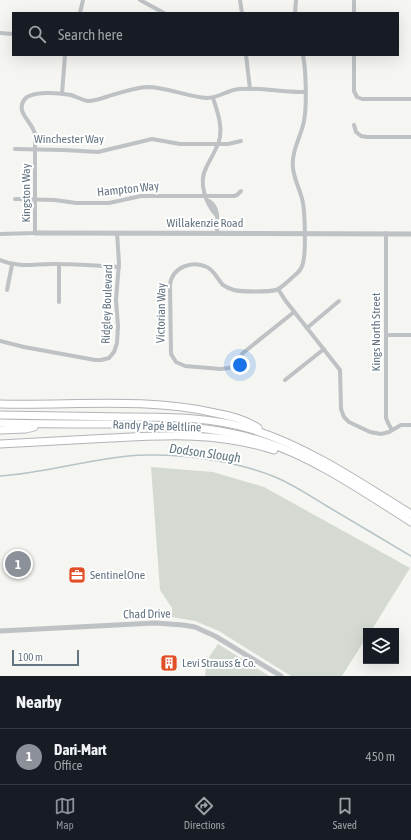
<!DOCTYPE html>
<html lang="en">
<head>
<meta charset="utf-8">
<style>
  :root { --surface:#171b24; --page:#242831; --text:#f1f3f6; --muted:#9ea1a6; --line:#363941; --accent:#8c9099 }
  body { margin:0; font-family:"Asap Condensed",sans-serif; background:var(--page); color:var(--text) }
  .controls { position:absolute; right:12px; bottom:12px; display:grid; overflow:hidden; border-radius:0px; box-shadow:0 4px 16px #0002 }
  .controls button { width:36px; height:36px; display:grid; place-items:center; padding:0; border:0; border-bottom:1px solid var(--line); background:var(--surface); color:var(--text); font:20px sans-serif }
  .scale { position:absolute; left:12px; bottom:10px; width:67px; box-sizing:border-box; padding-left:4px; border:2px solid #647582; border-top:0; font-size:11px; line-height:14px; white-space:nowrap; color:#647582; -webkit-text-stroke:3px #fff; paint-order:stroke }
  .you { position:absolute; left:240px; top:365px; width:14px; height:14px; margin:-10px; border:3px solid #fff; border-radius:50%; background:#1a73e8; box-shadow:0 0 0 6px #1a73e833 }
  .badge { display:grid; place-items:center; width:26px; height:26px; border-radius:50%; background:var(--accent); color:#fff; font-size:13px; font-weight:700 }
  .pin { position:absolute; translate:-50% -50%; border:2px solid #fff; box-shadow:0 1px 4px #0006 }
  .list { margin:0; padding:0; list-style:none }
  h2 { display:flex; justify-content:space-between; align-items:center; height:52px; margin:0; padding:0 16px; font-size:17px }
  h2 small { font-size:13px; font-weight:400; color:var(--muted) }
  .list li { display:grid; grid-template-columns:26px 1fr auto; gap:12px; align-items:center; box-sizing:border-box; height:56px; padding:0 16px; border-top:1px solid var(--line) }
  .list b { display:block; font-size:15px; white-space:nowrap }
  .list p { margin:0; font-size:13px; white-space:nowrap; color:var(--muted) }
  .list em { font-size:13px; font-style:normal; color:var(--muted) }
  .icon { flex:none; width:22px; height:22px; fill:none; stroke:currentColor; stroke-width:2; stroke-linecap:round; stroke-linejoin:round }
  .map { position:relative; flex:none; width:411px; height:676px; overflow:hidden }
  .search { position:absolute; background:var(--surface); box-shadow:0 4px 16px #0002; left:12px; right:12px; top:12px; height:44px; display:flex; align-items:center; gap:10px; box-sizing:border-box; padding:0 14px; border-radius:0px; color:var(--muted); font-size:15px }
  .sheet { height:108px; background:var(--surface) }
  nav { display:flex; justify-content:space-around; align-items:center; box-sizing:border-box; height:56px; border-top:1px solid var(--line); background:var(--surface); font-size:11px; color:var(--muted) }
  nav a { display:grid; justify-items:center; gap:2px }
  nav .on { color:var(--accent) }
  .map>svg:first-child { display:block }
  .green { fill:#d4dad1 }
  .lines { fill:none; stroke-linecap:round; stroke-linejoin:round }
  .stream { stroke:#b6c3c7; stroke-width:1.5 }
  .motorway-casing { stroke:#b1b5b8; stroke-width:9 }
  .minor { stroke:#bec2c5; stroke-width:4 }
  .tertiary { stroke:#bec2c5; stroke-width:5 }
  .motorway { stroke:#fff; stroke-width:7 }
  .labels { text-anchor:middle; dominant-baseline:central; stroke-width:4; stroke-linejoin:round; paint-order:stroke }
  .street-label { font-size:12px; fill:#647582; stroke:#fff }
  .poi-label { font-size:12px; fill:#647582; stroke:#fff; text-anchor:start }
  .water-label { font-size:13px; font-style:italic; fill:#60777f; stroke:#fff }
</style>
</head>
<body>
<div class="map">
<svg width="411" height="676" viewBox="0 0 411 676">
  <rect width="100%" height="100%" fill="#f5f5f1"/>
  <g class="green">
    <path d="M151 467 213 472 264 487 410 568 371 631H366V638L342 676H291L219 631 195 621 172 617V608L160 590Z"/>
    <path d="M218 644 269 676H205L207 660Z"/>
  </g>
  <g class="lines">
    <path class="stream" d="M0 476C49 473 97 456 147 455 186 454 239 462 275 477 292 484 309 495 325 505 354 522 382 539 411 556"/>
    <g class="motorway-casing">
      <g id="motorway">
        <path d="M0 404C72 406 145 397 215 413 230 416 245 419 258 428"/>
        <path d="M0 415C42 416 85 416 127 417 170 417 213 417 254 430 310 448 361 483 411 514"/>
        <path d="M0 423C36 424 73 424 109 424 165 425 211 425 265 442 315 458 367 494 411 522"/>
        <path d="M0 430 26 429 34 427"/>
        <path d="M0 444C37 442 73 440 110 438 167 435 219 432 274 450"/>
      </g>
    </g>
    <g class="minor">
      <path d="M140 0 164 13"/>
      <path d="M240 0 242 13"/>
      <path d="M354 0V13"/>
      <path d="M80 13 83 0"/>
      <path d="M295 13 296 0"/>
      <path d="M0 33 13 34"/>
      <path d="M246 55 250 89"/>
      <path d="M354 55V91L357 97 362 99H411"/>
      <path d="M62 94 65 55"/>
      <path d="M213 98C217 111 222 123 220 137 218 148 211 157 206 168 198 183 206 204 217 216"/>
      <path d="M354 125 356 132 361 136 367 137H411"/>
      <path d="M15 149 64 150 98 152 152 139 180 144H228L241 141"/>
      <path d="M15 199 55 200 76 203H109L141 196H234L237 195 241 191"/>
      <path d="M209 201C220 208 217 222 217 233"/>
      <path d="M386 233V418L388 423 392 430"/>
      <path d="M0 234 35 233V135C34 123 15 113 24 100 31 90 60 93 71 95 77 97 82 100 88 101 94 101 100 99 106 97 119 93 133 88 147 87 168 87 187 97 207 98 219 98 227 90 239 89 261 87 283 93 305 92"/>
      <path d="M0 260C21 269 36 263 58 264 78 264 99 266 119 267"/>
      <path d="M278 289 285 300 307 328 339 301"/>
      <path d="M7 290 12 265"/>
      <path d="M59 302V264"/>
      <path d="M294 312 243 353 234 365 229 368 221 369 185 366 176 362 171 354 170 285C172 267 192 260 207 267 215 271 217 279 223 285 226 287 230 289 234 290 240 292 270 292 276 290 283 287 289 280 295 275 299 272 302 268 303 263 306 252 305 214 303 203 301 191 294 180 293 168 291 151 301 137 304 121 307 106 306 70 303 55"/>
      <path d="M307 328 340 370 341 409 344 417 349 422 370 432 381 434 389 432 401 425H411"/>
      <path d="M386 335H411"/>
      <path d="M0 341 24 347 95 360H101L109 358 114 352 117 343 118 326 116 300 119 263 117 233"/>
      <path d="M285 380 324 349"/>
    </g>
    <g class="tertiary">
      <path d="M35 233 411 234"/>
      <path d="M0 631 155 623 183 625 195 627 215 636 281 676"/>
    </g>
    <use href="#motorway" class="motorway"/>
  </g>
  <defs>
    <g id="office-square" transform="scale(0.9)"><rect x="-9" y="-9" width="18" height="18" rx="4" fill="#e14f26" stroke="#fff"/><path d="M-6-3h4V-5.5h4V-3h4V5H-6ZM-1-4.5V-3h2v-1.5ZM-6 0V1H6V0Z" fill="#fff"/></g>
    <g id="building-square" transform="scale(0.9)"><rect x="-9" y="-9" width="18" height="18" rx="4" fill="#e14f26" stroke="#fff"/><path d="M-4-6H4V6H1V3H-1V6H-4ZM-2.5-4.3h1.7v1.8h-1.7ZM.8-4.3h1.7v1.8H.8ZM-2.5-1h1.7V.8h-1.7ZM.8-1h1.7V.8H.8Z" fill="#fff"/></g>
  </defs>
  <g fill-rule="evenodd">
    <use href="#office-square" x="77" y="575"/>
    <use href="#building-square" x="169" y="663"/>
  </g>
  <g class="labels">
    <g class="street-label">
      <text x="69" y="139">Winchester Way</text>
      <text transform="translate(128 189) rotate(-6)">Hampton Way</text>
      <text transform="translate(26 193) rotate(-90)">Kingston Way</text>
      <text x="205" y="223">Willakenzie Road</text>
      <text transform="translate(107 304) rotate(-88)">Ridgley Boulevard</text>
      <text transform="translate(161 313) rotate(-89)">Victorian Way</text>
      <text transform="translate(376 332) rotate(-90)">Kings North Street</text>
      <text transform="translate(157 426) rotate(2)">Randy Papé Beltline</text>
      <text transform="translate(147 614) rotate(-1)">Chad Drive</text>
    </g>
    <g class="poi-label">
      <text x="90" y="575">SentinelOne</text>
      <text x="182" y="663">Levi Strauss &amp; Co.</text>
    </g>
    <g class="water-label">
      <text transform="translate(205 453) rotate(8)">Dodson Slough</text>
    </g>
  </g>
</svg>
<div class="controls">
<button><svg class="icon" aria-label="layers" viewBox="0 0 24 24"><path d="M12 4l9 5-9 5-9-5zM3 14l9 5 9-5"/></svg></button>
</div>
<div class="scale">100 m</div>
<div class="you"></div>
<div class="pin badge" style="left:18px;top:564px">1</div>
<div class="search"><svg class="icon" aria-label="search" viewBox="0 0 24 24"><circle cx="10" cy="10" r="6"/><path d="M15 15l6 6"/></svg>Search here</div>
</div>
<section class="sheet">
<h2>Nearby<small></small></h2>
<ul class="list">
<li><span class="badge">1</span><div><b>Dari-Mart</b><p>Office</p></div><em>450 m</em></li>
</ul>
</section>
<nav>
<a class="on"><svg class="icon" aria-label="map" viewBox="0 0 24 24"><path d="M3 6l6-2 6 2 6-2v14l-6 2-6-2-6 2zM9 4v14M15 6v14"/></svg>Map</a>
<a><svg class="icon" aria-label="directions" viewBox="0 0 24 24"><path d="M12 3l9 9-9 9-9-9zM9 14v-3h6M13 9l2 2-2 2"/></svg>Directions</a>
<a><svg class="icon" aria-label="saved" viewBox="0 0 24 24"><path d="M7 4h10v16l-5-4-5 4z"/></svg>Saved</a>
</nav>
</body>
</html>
